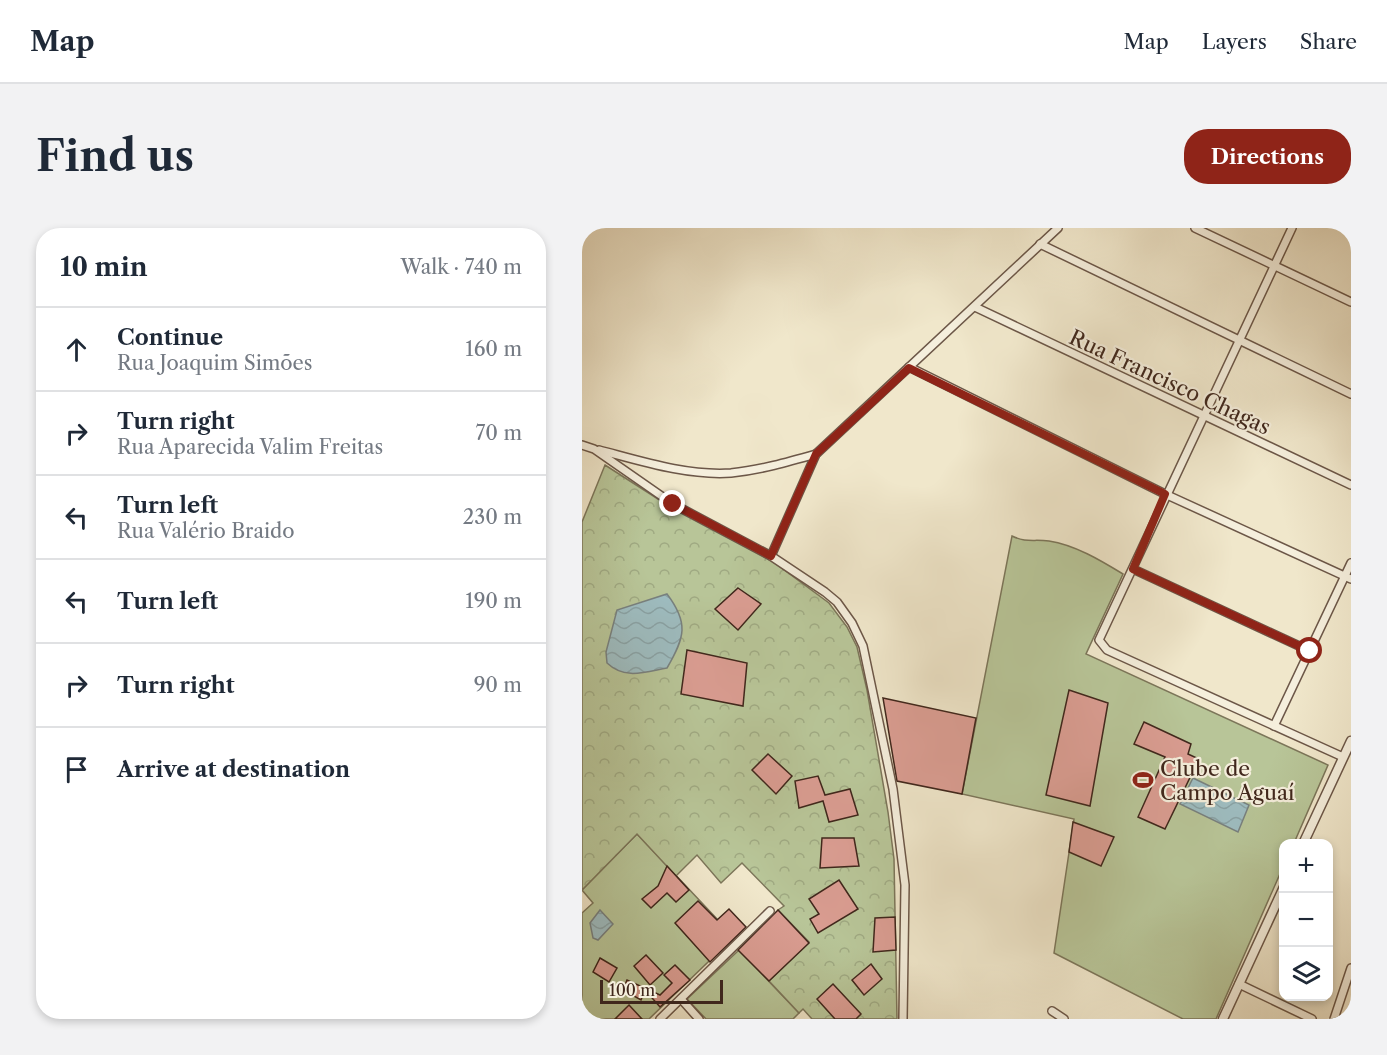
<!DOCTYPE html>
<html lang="en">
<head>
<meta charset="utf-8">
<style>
  :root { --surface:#fff; --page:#f2f2f3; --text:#1f2937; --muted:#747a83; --line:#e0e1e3; --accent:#8f2418 }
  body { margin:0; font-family:"Libre Caslon Text",serif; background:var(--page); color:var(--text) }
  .controls { position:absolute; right:18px; bottom:18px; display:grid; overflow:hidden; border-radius:12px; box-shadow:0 3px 9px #0003 }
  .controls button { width:54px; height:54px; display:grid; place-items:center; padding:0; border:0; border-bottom:2px solid var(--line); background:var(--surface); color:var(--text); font:30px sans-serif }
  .scale { position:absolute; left:18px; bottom:15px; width:123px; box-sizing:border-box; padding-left:6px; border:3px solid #40271c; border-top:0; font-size:16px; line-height:21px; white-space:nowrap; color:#40271c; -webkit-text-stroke:4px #f5efdd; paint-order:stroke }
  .stop { position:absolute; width:18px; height:18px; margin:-14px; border:4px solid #8f2418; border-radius:50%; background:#fff }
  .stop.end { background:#8f2418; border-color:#fff; box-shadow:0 2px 6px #0008 }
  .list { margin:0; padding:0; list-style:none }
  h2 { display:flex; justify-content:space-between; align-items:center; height:78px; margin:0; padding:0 24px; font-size:26px }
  h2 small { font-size:20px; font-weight:400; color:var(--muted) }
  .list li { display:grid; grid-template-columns:39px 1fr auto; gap:18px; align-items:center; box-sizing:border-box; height:84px; padding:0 24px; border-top:2px solid var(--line) }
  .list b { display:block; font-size:22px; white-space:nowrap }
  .list p { margin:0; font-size:20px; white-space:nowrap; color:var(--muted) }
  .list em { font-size:20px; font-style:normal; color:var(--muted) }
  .icon { flex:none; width:33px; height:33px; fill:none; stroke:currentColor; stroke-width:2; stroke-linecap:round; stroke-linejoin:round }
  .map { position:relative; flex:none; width:769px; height:791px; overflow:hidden; border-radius:24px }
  header { display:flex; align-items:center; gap:36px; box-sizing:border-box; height:84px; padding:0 30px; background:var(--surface); border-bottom:2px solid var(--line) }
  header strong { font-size:28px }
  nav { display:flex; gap:33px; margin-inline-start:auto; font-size:21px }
  .intro { display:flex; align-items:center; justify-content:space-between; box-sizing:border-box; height:144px; padding:0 36px }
  h1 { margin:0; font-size:42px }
  .button { padding:15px 27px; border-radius:24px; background:var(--accent); color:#fff; font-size:21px; font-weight:700 }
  main { display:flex; gap:36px; padding:0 36px }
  aside { flex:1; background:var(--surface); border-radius:24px; box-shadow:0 3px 9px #0003 }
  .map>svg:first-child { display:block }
  .green { fill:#b8c598; stroke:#7c765a; stroke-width:1.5 }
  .forest { fill:url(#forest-crowns); stroke:#7c765a; stroke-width:1.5 }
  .water { fill:url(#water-waves); stroke:#78817f; stroke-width:1.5 }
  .building { fill:#da9d92; stroke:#40271c; stroke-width:1.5 }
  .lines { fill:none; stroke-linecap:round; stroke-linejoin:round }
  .minor-casing { stroke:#6c5748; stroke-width:10 }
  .tertiary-casing { stroke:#6c5748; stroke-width:11 }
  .minor { stroke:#f5efdd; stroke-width:7 }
  .tertiary { stroke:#f5efdd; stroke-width:8 }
  .route { stroke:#8f2418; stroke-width:8 }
  .labels { text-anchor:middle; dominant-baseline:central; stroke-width:4.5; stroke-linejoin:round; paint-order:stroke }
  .street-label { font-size:21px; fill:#40271c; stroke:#f5efdd }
  .poi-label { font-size:21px; fill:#40271c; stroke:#f5efdd; text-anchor:start }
</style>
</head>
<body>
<header>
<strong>Map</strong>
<nav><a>Map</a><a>Layers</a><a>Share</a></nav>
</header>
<div class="intro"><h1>Find us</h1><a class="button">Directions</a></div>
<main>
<aside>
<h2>10 min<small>Walk · 740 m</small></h2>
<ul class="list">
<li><svg class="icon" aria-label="ahead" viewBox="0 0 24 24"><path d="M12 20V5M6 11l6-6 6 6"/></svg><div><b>Continue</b><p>Rua Joaquim Simões</p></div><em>160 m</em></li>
<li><svg class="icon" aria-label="right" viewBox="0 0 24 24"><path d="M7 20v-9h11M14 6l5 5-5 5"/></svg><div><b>Turn right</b><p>Rua Aparecida Valim Freitas</p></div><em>70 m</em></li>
<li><svg class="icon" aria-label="left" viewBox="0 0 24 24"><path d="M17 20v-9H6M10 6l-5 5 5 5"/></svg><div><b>Turn left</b><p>Rua Valério Braido</p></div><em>230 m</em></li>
<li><svg class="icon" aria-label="left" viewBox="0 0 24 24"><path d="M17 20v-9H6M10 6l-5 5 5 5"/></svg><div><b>Turn left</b></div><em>190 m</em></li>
<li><svg class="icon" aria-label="right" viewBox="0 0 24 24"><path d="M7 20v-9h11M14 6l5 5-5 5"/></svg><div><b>Turn right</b></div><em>90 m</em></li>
<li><svg class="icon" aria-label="arrive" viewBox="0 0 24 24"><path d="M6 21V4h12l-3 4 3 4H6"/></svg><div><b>Arrive at destination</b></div></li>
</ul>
</aside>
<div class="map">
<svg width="769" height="791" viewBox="0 0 769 791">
  <defs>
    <pattern id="forest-crowns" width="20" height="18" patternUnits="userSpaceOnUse" patternTransform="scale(1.5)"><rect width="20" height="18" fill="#b8c598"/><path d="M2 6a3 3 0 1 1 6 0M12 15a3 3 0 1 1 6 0" fill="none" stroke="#9fa982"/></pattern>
    <pattern id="water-waves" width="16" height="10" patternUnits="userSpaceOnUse" patternTransform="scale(1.5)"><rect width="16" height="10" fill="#9ebdc1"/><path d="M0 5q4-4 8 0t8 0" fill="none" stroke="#89a2a5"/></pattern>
  </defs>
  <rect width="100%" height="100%" fill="#f0e7cb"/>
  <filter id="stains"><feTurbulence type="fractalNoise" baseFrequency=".00333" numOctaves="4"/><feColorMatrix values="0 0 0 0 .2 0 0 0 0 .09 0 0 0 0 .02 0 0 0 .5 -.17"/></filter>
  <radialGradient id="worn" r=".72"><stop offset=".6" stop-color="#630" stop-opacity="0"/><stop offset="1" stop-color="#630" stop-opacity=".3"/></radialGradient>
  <g class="green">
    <path d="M430 308C445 315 451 311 467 313 493 317 518 332 541 346L504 426 746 537 712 615 702 616 701 639 634 791H601L472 725 492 591 380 566Z"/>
    <path d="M55 606 152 709 67 791H0V685L11 675 0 662Z"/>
    <path d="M157 722 217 785 211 791H124L105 771Z"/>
  </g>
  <path class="forest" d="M23 237 76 271 190 333 247 375 265 399 275 419 285 462 306 584 312 631 315 791H230L221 781 217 785 187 753 227 714 196 682 202 678 160 635 139 655 115 627 94 648 55 606 0 662V294Z"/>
  <g class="water">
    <path d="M85 366C107 395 103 409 85 440 63 444 43 452 25 435L24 424 35 382Z"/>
    <path d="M611 550 667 577 656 604 598 576Z"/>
    <path d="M18 682 31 696 16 712 11 710 8 695Z"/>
  </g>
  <g class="building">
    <path d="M156 360 179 376 156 402 133 381Z"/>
    <path d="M105 422 165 435 161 478 99 466Z"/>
    <path d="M487 462 526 475 508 578 464 567Z"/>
    <path d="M301 470 394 490 380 566 315 553Z"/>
    <path d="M562 494 609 516 606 526 617 531 583 601 556 589 583 529 552 516Z"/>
    <path d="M186 526 210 548 194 566 170 542Z"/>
    <path d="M236 548 243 567 268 561 276 587 247 594 241 573 217 580 213 553Z"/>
    <path d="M491 594 532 609 519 638 487 624Z"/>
    <path d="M240 610H272L277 638 238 640Z"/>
    <path d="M85 638 107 662 94 674 85 665 69 680 60 671 76 658Z"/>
    <path d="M257 652 276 681 236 705 228 691 237 686 227 671Z"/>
    <path d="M116 673 135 692 147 681 164 699 128 734 93 695Z"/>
    <path d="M196 682 227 715 187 753 156 722Z"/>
    <path d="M313 689 314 722 291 724 293 690Z"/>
    <path d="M64 727 81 745 68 757 52 738Z"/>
    <path d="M18 730 35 740 27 754 11 744Z"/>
    <path d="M289 736 300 751 282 767 270 752Z"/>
    <path d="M93 737 108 752 78 779 63 762 59 772 41 762 45 752 78 767 90 755 82 747Z"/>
    <path d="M251 756 279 786 274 791H253L235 771Z"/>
    <path d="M47 777 60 791H33Z"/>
  </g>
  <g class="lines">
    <g class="minor-casing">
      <g id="minor">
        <path d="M613 0 769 74"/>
        <path d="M710 0 517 412 525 422 761 529"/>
        <path d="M458 16 769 166"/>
        <path d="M393 79 769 257"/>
        <path d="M327 139 583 266 769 351"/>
        <path d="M0 217 12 221 91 276 189 328 243 364 255 374 270 395 281 418 311 561 323 657 321 791"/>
        <path d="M17 222C59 233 105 248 149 245 178 242 206 234 234 226"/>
        <path d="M189 328 234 226 476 0"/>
        <path d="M551 341 728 423"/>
        <path d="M692 498 769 335"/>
        <path d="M657 756 730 791"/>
        <path d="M99 771 117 791"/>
        <path d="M470 783 482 791"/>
        <path d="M78 791 188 683"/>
        <path d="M752 791 769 740"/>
      </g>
    </g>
    <g class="tertiary-casing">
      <g id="tertiary">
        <path d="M721 616 769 513"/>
        <path d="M641 791 702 659"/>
      </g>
    </g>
    <use href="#minor" class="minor"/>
    <use href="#tertiary" class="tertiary"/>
  </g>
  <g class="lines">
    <path class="route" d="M91 276 189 328 234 226 327 140 583 266 551 341 728 423"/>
  </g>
  <defs>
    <g id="stadium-bare" transform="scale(1.62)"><path d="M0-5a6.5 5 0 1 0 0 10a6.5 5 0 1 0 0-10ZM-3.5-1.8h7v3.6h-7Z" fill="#8f2418" stroke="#f5efdd" stroke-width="2.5" paint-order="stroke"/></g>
  </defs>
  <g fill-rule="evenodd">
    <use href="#stadium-bare" x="561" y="552"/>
  </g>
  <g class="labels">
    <g class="street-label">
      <text transform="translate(588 154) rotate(25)">Rua Francisco Chagas</text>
    </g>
    <g class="poi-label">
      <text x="578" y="540">Clube de<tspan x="578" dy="24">Campo Aguaí</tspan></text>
    </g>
  </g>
  <rect width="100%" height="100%" filter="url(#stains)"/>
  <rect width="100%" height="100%" fill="url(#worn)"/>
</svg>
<div class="controls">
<button>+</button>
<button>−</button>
<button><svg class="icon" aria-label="layers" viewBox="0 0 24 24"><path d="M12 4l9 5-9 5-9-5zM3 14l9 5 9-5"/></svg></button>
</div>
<div class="scale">100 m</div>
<div class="stop" style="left:728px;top:423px"></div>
<div class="stop end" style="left:91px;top:276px"></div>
</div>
</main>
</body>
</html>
